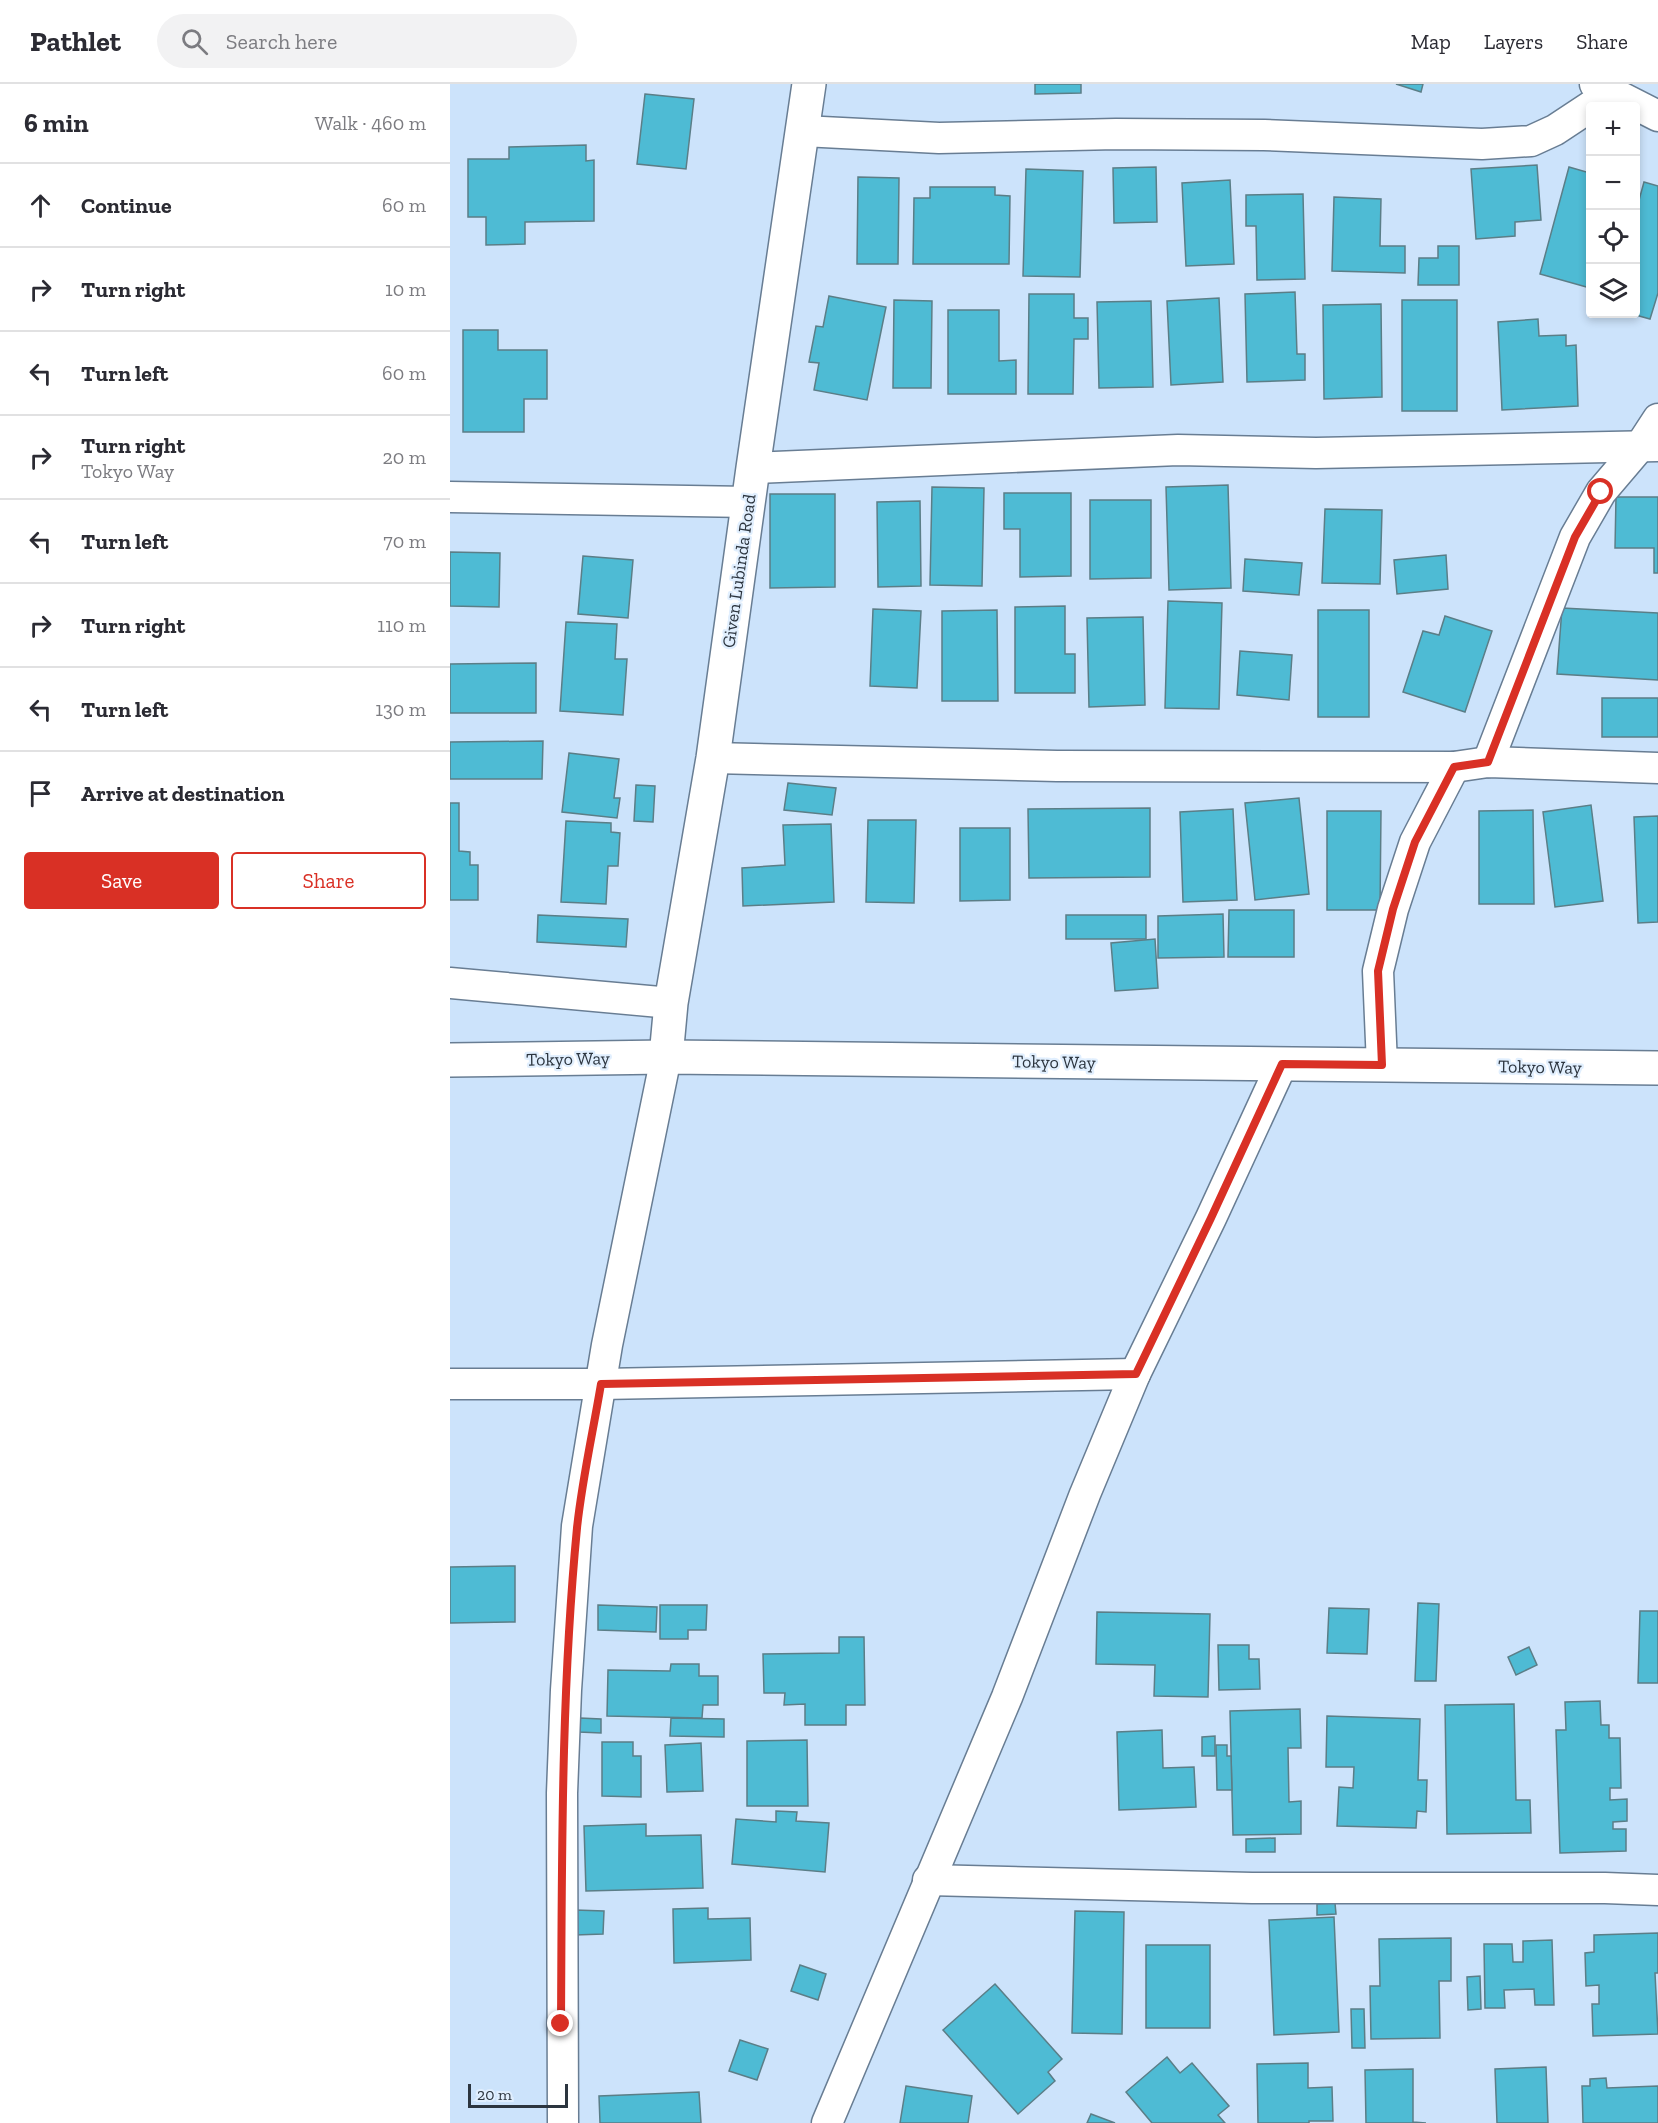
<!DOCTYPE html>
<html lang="en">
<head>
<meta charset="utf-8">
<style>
  :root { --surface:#fff; --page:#f2f2f3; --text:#2b2b33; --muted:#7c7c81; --line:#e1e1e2; --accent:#d93025 }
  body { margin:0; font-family:"Zilla Slab",serif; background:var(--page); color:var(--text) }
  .controls { position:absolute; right:18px; top:18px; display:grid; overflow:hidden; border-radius:6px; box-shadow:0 3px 9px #0003 }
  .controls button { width:54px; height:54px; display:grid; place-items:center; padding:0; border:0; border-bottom:2px solid var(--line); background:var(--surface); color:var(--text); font:30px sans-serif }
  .scale { position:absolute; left:18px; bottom:15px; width:100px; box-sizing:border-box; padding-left:6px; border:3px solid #2c353f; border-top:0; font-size:16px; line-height:21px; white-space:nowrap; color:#2c353f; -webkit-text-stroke:4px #e1effe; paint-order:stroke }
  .stop { position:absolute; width:18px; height:18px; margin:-14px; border:4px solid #d93025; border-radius:50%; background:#fff }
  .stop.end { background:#d93025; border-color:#fff; box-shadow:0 2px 6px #0008 }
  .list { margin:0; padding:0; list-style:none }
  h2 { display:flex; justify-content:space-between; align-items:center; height:78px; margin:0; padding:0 24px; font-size:26px }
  h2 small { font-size:20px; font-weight:400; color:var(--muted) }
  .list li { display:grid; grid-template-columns:39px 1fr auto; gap:18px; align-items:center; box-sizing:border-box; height:84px; padding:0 24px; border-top:2px solid var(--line) }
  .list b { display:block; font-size:22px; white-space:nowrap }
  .list p { margin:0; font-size:20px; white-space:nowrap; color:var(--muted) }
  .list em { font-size:20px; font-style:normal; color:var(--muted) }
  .actions { display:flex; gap:12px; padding:18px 24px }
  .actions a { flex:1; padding:14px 0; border:2px solid var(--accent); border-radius:6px; text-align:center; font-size:21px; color:var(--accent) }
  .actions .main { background:var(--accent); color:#fff }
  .icon { flex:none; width:33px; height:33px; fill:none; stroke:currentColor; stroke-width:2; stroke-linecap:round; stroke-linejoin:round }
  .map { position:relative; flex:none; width:1208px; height:2039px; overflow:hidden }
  header { display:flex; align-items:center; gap:36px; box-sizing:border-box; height:84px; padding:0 30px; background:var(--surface); border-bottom:2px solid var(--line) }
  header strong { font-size:28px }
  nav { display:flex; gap:33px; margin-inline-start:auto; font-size:21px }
  .search { width:420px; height:54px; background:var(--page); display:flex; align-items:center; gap:15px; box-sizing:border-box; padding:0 21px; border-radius:33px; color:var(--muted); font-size:22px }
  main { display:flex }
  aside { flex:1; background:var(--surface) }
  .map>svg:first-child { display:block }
  .building { fill:#4ebbd4; stroke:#5b7e87; stroke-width:1.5 }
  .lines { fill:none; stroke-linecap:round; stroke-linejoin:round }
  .street-casing { stroke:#687d93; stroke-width:33 }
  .secondary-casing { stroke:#687d93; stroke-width:36 }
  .street { stroke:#fff; stroke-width:30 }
  .secondary { stroke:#fff; stroke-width:33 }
  .route { stroke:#d93025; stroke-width:8 }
  .labels { text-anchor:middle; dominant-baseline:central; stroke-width:4.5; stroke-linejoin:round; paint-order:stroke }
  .street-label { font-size:18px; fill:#2c353f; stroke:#e1effe }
</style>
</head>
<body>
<header>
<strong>Pathlet</strong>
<div class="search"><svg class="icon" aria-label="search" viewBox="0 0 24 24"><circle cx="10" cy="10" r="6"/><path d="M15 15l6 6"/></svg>Search here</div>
<nav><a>Map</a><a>Layers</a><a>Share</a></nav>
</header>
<main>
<aside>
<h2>6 min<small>Walk · 460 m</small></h2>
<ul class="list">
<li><svg class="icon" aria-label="ahead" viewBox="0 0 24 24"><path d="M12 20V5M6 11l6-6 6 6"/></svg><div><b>Continue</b></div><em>60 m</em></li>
<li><svg class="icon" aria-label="right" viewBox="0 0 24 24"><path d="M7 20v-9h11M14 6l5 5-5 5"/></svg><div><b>Turn right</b></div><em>10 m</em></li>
<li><svg class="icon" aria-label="left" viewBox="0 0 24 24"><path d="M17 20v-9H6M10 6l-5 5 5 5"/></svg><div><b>Turn left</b></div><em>60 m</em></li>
<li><svg class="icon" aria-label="right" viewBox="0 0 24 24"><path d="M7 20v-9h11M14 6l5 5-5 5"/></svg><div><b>Turn right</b><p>Tokyo Way</p></div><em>20 m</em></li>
<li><svg class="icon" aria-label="left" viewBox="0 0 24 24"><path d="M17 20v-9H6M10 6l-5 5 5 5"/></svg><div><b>Turn left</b></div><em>70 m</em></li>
<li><svg class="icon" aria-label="right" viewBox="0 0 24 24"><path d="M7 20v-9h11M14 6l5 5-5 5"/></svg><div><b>Turn right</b></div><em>110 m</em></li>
<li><svg class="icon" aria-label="left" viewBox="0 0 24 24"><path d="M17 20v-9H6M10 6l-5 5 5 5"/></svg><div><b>Turn left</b></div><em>130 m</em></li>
<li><svg class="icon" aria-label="arrive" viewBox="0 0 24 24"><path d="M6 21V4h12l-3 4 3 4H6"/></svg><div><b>Arrive at destination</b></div></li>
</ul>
<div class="actions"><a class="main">Save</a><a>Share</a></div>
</aside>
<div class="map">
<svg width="1208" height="2039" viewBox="0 0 1208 2039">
  <rect width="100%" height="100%" fill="#cce3fb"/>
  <g class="building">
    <path d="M585 0H631V9L585 10Z"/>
    <path d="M946 0H973L971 8Z"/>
    <path d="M195 10 244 15 236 85 187 80Z"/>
    <path d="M136 61V77L144 76V137L75 138V160L36 161V133H18V75H59V63Z"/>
    <path d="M1087 81 1091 136 1065 138V152L1026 155 1021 85Z"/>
    <path d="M706 83 707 138 664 139 663 84Z"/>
    <path d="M1119 83 1140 89V204L1090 190Z"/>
    <path d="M576 85 633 87 630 193 573 192Z"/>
    <path d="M408 93 449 94 448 180H407Z"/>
    <path d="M780 96 784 180 736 182 732 99Z"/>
    <path d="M1194 98 1208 102V209L1200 235 1182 230H1186V127Z"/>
    <path d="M480 103H545V111L560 112 559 180H463L464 114H480Z"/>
    <path d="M853 110 855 195 807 196 806 142H796V111Z"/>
    <path d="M884 113 931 115 930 162H955V189L882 187Z"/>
    <path d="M988 162H1009V201H968L969 174H988Z"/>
    <path d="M845 208 847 270H855V296L797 298 795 210Z"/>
    <path d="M579 210H624V234H638V255H624L623 310H578Z"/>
    <path d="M379 212 436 223 417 316 364 306 369 279 359 278 366 242 373 243Z"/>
    <path d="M769 214 773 298 721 301 717 217Z"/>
    <path d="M444 216 482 217 481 304H443Z"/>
    <rect x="952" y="216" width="55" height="111"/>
    <path d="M701 217 703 303 649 304 647 218Z"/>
    <path d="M931 220 932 313 874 315 873 221Z"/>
    <path d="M498 226H549V277L566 276V310H498Z"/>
    <path d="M1088 235 1089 252 1116 251V262L1126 261 1128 322 1052 326 1048 238Z"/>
    <path d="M13 246H48V266H97V315H74V348H13Z"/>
    <path d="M778 401 781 504 719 506 716 403Z"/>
    <path d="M482 403 534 404 532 502 480 501Z"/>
    <path d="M554 409H621V492L570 493V445H554Z"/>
    <path d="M320 410H385V503L320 504Z"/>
    <path d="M1166 413H1208V489H1204V464H1165Z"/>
    <path d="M640 416H701V494L640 495Z"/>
    <path d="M470 417 471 502 428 503 427 418Z"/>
    <path d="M875 425 932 426 930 500 872 499Z"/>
    <path d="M0 468 50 469 49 523 0 522Z"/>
    <path d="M996 471 998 505 947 510 944 476Z"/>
    <path d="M133 472 183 476 178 534 128 530Z"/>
    <path d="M795 475 852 479 849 511 793 507Z"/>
    <path d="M718 517 772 519 769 625 715 624Z"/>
    <path d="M615 522V570H625V609H565V523Z"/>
    <path d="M1112 524 1208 529V596L1107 590Z"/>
    <path d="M423 525 471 527 467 604 420 602Z"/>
    <path d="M547 526 548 617H492V527Z"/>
    <rect x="868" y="526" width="51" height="107"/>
    <path d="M995 532 1042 547 1015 628 953 608 973 547 989 551Z"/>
    <path d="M693 533 695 621 639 623 637 534Z"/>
    <path d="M116 538 167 540 165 575H177L173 631 110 627Z"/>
    <path d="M790 567 842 571 839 616 787 611Z"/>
    <path d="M86 579V629H0V580Z"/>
    <rect x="1152" y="614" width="56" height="39"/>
    <path d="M93 657 92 695H0V658Z"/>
    <path d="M119 669 169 675 164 714H170L167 734 112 728Z"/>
    <path d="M338 699 386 704 382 731 334 726Z"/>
    <path d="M186 701 205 702 203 738 184 737Z"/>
    <path d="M849 714 859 810 805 816 795 719Z"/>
    <path d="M0 719H9V767L20 768V781H28V816H0Z"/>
    <path d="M1141 721 1153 817 1105 823 1093 728Z"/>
    <path d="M700 724V793L579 794 578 725Z"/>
    <path d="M783 725 787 816 733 818 730 728Z"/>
    <path d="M1083 726 1084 820H1029V727Z"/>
    <path d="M877 727H931L930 826H877Z"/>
    <path d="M1208 732V838L1188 839 1184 733Z"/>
    <path d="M418 736H466L464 819 416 818Z"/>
    <path d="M116 737 161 739V748L170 749 168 782H158L156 820 111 818Z"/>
    <path d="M381 740 384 818 293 822 292 784 335 781 333 741Z"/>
    <path d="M510 744H560V816L510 817Z"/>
    <path d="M779 826H844V873H778Z"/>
    <path d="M773 830 774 873 708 874V832Z"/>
    <path d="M88 831 178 835 176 863 87 858Z"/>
    <rect x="616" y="831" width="80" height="24"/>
    <path d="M705 855 708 904 665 907 661 859Z"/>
    <path d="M65 1482V1538L0 1539V1483Z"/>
    <path d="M968 1519 989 1520 986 1597H965Z"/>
    <path d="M148 1521 207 1523 206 1548 148 1546Z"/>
    <path d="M210 1521H257L256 1546H238V1555H210Z"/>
    <path d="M879 1524 919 1525 917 1570 877 1569Z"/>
    <path d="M1190 1527H1208V1599H1188Z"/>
    <path d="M647 1528 760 1530 758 1613 704 1612 705 1581 646 1580Z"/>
    <path d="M389 1553H414L415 1621H396V1641H355V1620L334 1621 335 1609H314L313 1570 389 1569Z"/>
    <path d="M768 1561H799V1575H809L810 1605 769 1606Z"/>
    <path d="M1079 1563 1087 1581 1066 1591 1058 1573Z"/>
    <path d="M221 1580H249V1592H268V1621H253L252 1634 157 1632 158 1586 220 1587Z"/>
    <path d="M1150 1617 1151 1641H1159V1654H1170L1171 1704H1160V1716L1177 1715V1737L1163 1738V1745H1176V1767L1110 1769 1106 1646H1116L1115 1618Z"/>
    <path d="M1064 1620 1066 1716H1080L1081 1749 997 1750 995 1621Z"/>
    <path d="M850 1625 851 1664H838L839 1718 851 1717V1750L783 1751 780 1627Z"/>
    <path d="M877 1632 970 1635 968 1696H977L976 1728 967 1727 966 1744 887 1742 889 1703 903 1704 904 1683H876Z"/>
    <path d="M130 1634 151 1635V1649L129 1648Z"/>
    <path d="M221 1634 274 1635V1653L220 1652Z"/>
    <path d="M712 1646 713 1684 744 1683 746 1723 669 1726 667 1648Z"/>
    <path d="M765 1652V1672H752V1653Z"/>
    <path d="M357 1656 358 1722H297V1657Z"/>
    <path d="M152 1658H183V1672H191V1713L152 1712Z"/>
    <path d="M251 1659 253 1707 217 1708 215 1661Z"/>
    <path d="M766 1661H777V1672H781L782 1706H767Z"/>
    <path d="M326 1727 347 1728 346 1737 379 1739 375 1788 282 1780 286 1735 326 1738Z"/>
    <path d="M196 1740V1752L251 1751 253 1804 136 1807 134 1742Z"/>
    <path d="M825 1754V1768H796V1755Z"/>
    <path d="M885 1819 886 1830 867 1831V1820Z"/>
    <path d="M258 1824V1835L300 1834 301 1876 224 1879 223 1825Z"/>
    <path d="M125 1826 154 1827 153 1850 125 1851Z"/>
    <path d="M625 1827 674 1828 672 1950 622 1949Z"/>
    <path d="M884 1833 889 1948 824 1951 819 1836Z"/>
    <path d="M1208 1849V1889H1205L1208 1950 1143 1952 1142 1920H1149V1901L1136 1902 1135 1869 1144 1868V1851Z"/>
    <path d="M1001 1854V1897H989L990 1954 921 1955 920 1902H930L929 1855Z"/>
    <path d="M1102 1856 1104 1921H1085L1084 1905 1054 1906 1055 1924H1035L1034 1860H1062L1063 1878H1073V1857Z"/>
    <rect x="696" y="1861" width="64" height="83"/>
    <path d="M350 1881 376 1890 368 1916 341 1907Z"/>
    <path d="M1030 1892 1031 1925 1018 1926 1017 1893Z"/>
    <path d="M545 1900 612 1975 598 1988 605 1997 568 2030 493 1946Z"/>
    <path d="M901 1925H914L915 1964H902Z"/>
    <path d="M290 1956 318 1965 307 1996 279 1987Z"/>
    <path d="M717 1973 730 1989 742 1979 779 2022 768 2031 775 2039H702L676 2008Z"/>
    <path d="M858 1979V2004L882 2003 883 2037H859V2039H808L807 1980Z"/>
    <path d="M1096 1983 1098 2039H1047L1045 1985Z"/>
    <path d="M963 1985V2038L976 2039H916L915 1986Z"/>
    <path d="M1156 1994 1157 2004 1208 2002V2039H1133L1132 2002H1140V1995Z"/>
    <path d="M456 2002 522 2012 518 2039H450Z"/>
    <path d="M249 2008 251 2039H150L149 2012Z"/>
    <path d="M641 2030 665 2039H637Z"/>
  </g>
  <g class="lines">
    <g class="street-casing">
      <g id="street">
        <path d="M1145 0 1208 32"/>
        <path d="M353 47 489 54 666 50 814 51 1032 60 1081 57 1105 46 1161 9"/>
        <path d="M303 384 728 366 866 369 1208 362"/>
        <path d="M0 413 299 418"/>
        <path d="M263 674 607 682 1004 683 1038 678 1208 684"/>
        <path d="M1038 678 1125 453 1151 408 1191 361 1208 335"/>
        <path d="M0 899 221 919"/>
        <path d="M932 981 928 887 943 825 965 758 1004 683"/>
        <path d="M0 1300H151L685 1290"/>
        <path d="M478 1796 802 1804H1155L1208 1806"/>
        <path d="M113 2039 112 1709 116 1606 127 1442 157 1261 216 973"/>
        <path d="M377 2039 557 1613 635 1410 685 1290 761 1134 832 980"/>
      </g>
    </g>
    <g class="secondary-casing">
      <g id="secondary">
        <path d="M216 973 221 919 263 674 303 384 359 0"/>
        <path d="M0 976 216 973 1208 984"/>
      </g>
    </g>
    <use href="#street" class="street"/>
    <use href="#secondary" class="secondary"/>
  </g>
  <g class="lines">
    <path class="route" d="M111 1940C112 1774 111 1609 127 1444 132 1396 143 1348 151 1300L686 1290 761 1134 832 980 932 981 928 887 943 825 965 758 1004 683 1038 678 1125 453 1151 408"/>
  </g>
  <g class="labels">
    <g class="street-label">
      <text transform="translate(289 487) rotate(-82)">Given Lubinda Road</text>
      <text transform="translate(118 975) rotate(-1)">Tokyo Way</text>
      <text transform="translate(604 978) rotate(1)">Tokyo Way</text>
      <text transform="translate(1090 983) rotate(1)">Tokyo Way</text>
    </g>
  </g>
</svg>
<div class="controls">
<button>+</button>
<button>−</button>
<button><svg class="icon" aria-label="locate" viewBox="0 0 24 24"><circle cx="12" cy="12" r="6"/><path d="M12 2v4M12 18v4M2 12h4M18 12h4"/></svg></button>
<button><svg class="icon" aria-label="layers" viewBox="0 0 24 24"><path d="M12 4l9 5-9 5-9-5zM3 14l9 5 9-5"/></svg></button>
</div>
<div class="scale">20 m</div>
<div class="stop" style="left:1151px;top:408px"></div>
<div class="stop end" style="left:111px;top:1940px"></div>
</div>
</main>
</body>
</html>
